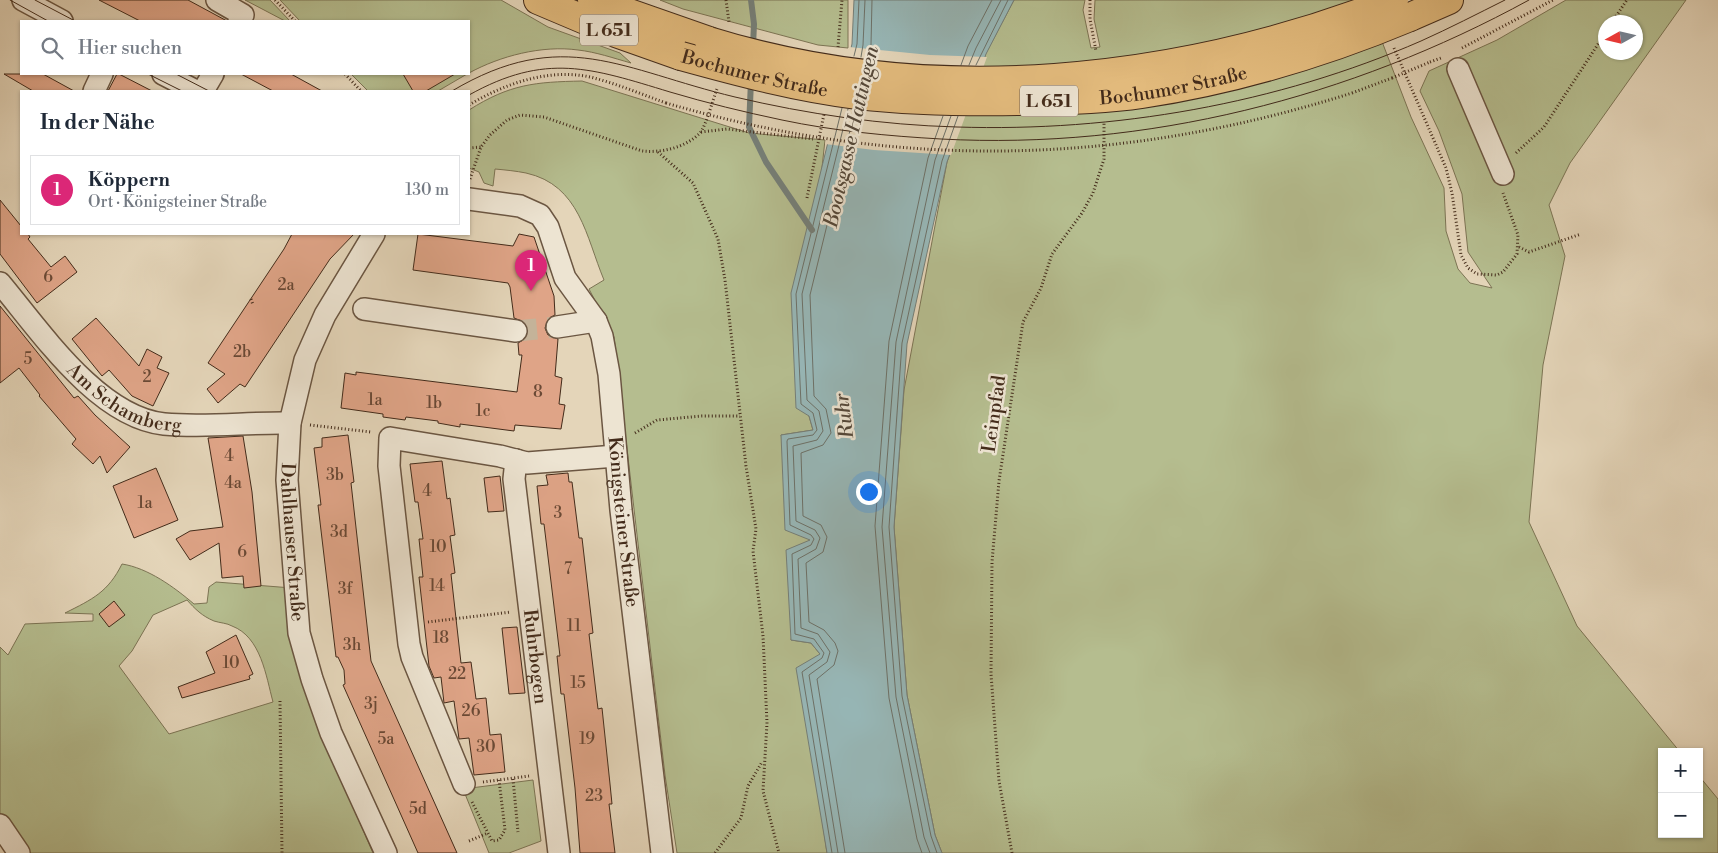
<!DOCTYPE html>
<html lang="de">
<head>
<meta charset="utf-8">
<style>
  :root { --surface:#fff; --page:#f6f6f7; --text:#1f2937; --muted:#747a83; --line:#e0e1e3; --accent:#db2777 }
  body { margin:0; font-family:"Libre Bodoni",serif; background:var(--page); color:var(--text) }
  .controls { position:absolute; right:15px; bottom:15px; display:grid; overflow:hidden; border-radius:0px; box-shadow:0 1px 4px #0004 }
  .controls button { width:45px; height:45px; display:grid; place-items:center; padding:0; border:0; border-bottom:1px solid var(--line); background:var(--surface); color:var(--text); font:25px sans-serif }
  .compass { position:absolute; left:1598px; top:15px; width:45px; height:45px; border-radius:50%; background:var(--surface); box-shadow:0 1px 4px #0004; rotate:262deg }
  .you { position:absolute; left:868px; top:491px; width:18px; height:18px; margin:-12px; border:4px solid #fff; border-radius:50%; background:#1a73e8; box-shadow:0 0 0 8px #1a73e833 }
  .badge { display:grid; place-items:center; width:32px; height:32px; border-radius:50%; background:var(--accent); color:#fff; font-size:16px; font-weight:700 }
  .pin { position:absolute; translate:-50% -41px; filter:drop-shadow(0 1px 2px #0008) }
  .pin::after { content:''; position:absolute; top:26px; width:18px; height:15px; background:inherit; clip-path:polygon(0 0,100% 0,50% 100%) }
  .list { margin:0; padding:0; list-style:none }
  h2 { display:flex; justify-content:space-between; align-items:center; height:65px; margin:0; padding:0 20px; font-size:21px }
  h2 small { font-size:16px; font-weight:400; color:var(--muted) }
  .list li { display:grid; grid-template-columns:32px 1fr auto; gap:15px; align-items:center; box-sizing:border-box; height:70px; margin:0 10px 10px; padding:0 10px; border:1px solid var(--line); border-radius:0px }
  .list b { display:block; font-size:19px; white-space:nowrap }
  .list p { margin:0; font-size:16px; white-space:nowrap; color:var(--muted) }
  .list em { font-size:16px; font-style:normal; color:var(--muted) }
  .icon { flex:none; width:28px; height:28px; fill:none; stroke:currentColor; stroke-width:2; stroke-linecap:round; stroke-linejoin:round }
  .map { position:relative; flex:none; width:1718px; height:853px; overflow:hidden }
  .search { position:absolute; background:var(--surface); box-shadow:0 1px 4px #0004; left:20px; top:20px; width:450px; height:55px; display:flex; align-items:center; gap:12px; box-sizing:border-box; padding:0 18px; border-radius:0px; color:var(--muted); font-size:19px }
  .panel { position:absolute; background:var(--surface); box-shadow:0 1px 4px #0004; left:20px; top:90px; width:450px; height:145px; border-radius:0px }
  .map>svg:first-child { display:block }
  .green { fill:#b5bd8f; stroke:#7c7454; fill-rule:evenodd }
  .water { fill:#97b7b7; stroke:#757f78 }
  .pier { fill:#e4d5b9 }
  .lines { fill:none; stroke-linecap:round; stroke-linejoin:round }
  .shore { stroke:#6d7168; stroke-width:1 }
  .stream { stroke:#757f78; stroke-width:6 }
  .building { fill:#dfa487; stroke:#432b1a }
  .minor-tunnel { stroke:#c4b399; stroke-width:21; stroke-dasharray:21 11; stroke-linecap:butt }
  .minor-casing { stroke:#6b5642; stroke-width:24 }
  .major-casing { stroke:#432b1a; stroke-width:30 }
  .path { stroke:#432b1a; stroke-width:3; stroke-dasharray:1 2.5; stroke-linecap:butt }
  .minor { stroke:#ede4d2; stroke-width:21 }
  .major { stroke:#e2ba7c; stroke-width:28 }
  .tram { stroke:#432b1a; stroke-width:1 }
  .major-bridge-casing { stroke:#432b1a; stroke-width:30; stroke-linecap:butt }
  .path-bridge { stroke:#432b1a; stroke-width:3; stroke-dasharray:1 2.5; stroke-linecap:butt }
  .major-bridge { stroke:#e2ba7c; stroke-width:28 }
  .labels { text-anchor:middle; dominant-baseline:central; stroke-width:5; stroke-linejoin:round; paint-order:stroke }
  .number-label { font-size:16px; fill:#6a4935 }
  .shield { fill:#ede4d2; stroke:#766251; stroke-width:1 }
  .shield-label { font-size:18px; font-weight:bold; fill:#432b1a }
  .street-label { font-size:19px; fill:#432b1a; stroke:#ede4d2 }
  .water-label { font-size:20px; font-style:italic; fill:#544739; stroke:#ede4d2 }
</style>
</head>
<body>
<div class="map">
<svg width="1718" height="853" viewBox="0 0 1718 853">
  <rect width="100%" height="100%" fill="#e4d5b9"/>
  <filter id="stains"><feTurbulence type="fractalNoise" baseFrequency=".004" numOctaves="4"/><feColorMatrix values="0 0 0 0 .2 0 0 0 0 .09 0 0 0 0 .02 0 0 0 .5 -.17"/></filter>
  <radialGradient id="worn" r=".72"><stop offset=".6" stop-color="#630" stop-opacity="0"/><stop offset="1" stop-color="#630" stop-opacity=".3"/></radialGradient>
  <g class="green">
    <path d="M245 0H270L290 21H285Z"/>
    <path d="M280 0H501L548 27 620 53 631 63C613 58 596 52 578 50 542 45 500 56 469 73V21H300Z"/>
    <path d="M660 0H848V48L818 45 683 9Z"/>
    <path d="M1014 0H1085L1083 10 1091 48 1100 47 1094 19 1095 0H1366L1411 117 1444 188 1446 231 1458 269 1470 283 1492 288 1468 252 1462 194 1439 131 1420 91 1429 71 1497 40 1566 0H1686L1570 163 1549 205 1565 256 1543 365 1529 522 1577 626 1680 752H1662V834H1699V776L1718 799V853H942L935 835 907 695 894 527 904 390 947 162 986 53ZM1606 22H1636V52H1606Z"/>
    <path d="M351 74H467L438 91H368Z"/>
    <path d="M582 81 749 133 825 140 820 186 809 416 813 430 781 435 811 540 791 640 811 643 820 654 814 764 827 853H677L665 775 614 337 589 289 604 280C586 237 580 185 526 173 516 171 506 170 495 169L493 186 484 183 479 172 469 168V110C510 84 535 82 582 81Z"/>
    <path d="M122 564C148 568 174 587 194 604L207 603 209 587 216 582 292 588 325 742 373 853H22L0 819V647L8 655 25 624 93 621V614L65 613C93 599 108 592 122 564ZM187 600C195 609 202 616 214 621 220 623 227 623 232 626 261 637 266 676 273 702L169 734 119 666 132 651 153 615Z"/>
    <path d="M533 780 541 841 509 853H489L463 789Z"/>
  </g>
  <path class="water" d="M854 0H1014L986 54 947 162 907 344 894 527 907 695 935 835 942 853H827L796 668 820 654 811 643 791 640 786 550 810 540 785 530 781 435 813 430 809 416 796 408 791 293 852 44Z"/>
  <path class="pier" d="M849 47 930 55 987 57 951 155 874 150 825 144Z"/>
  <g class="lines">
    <g class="shore">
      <path d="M854 56 857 44 859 0"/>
      <path d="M861 57 863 45 865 0"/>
      <path d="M868 59 871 45 872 0"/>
      <path d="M961 65 968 46 992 0"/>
      <path d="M969 65 976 48 1001 0"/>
      <path d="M976 65 1008 0"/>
      <path d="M832 853 802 672 822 658 824 653 814 639 795 634 792 554 811 545 814 539 811 535 790 525 787 441 788 439 813 435 817 430 813 413 801 404 796 294 842 108"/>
      <path d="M838 853 809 675 827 662 830 652 818 634 801 628 798 559 816 549 820 538 815 530 796 521 793 446 817 440 823 431 819 411 807 400 802 294 848 109"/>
      <path d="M845 853 817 679 834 665 838 651 835 643 824 630 809 622 806 563 823 552 827 537 821 525 803 516 801 453 823 445 831 433 826 409 814 396 810 295 855 110"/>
      <path d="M922 853 917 839 889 698 875 526 889 341 928 158 943 116"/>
      <path d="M930 853 924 837 896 697 882 527 896 342 935 160 951 116"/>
      <path d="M937 853 931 836 902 696 889 527 902 343 942 161 958 116"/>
    </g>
    <g class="stream">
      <path d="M751 0 754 24 753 46"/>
      <path d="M751 81 749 127 766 162 812 230"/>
    </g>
  </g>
  <g class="building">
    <path d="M99 0H188L227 21H140Z"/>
    <path d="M4 74H43L74 91H33Z"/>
    <path d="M117 74H119L152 91H108Z"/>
    <path d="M241 74H291L322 91H273Z"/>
    <path d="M403 74H455L426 91H413Z"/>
    <path d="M0 200 21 226V234H28L30 237 28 239 51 267 65 256 77 272 37 303 0 254Z"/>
    <path d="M292 234H354L330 259 245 387 240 384 218 403 207 389 225 374 208 363 284 249Z"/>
    <path d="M418 234 513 246 519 234 534 237 554 296 555 315 549 318 545 328 548 335 558 339 555 376 562 378 559 404 565 405 561 429 515 425 514 431 460 424V427L438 423V421L406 417 405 420 383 417V414L341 408 345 373 356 375V372L517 392 522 355H519L518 343 525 339 528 332 524 322 514 318 510 287 508 283 413 270Z"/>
    <path d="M0 306 74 398 78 396 95 415 130 447 107 473 100 456 93 464 72 444 76 439 39 396 40 395 19 368 0 383Z"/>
    <path d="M96 318 139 366 147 349 162 357 157 368 169 373 153 406 132 396 109 370 102 376 72 339Z"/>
    <path d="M348 435 354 482 351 483 371 661 457 853H418L343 685 345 684 344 670 338 657H336L318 505H321L314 448 322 447V438Z"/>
    <path d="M243 436 252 492 261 586 244 588 243 576 222 578 219 543 190 560 176 539 190 531 223 527 208 438Z"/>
    <path d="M442 461 447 499 450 498 455 535 450 536 455 573 451 574 461 663 471 662 476 699 486 698 490 735 501 734 505 772 474 775 469 738 459 739 454 701 444 703 441 677 434 678 429 666 419 577H423L419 539H423L418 502H415L410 464Z"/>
    <path d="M156 468 178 520 134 538 113 486Z"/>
    <path d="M568 473 569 482H572L579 538H582L593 633 589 634 598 709 602 708 610 784 612 804H609L615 853H580L575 788 564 694H561L557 656H560L544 524H541L537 486 548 485 546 475Z"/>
    <path d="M500 476 504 511 488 512 484 478Z"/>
    <path d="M114 601 125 615 109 627 99 614Z"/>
    <path d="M517 627 525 693 509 694 502 628Z"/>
    <path d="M236 635 253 674 249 676 250 679 182 698 178 687 215 673 206 652Z"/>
  </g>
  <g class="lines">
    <path class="minor-tunnel" d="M516 331 557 327"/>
    <g class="minor-casing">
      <g id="minor">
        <path d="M23 0 62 21"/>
        <path d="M217 0 243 15 239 21"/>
        <path d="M1458 69 1503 174"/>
        <path d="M163 74 196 91"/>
        <path d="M94 91 102 74"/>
        <path d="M203 91 213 74"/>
        <path id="s1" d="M469 199 520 206 540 215 548 227 565 278 596 321 602 336 609 374 621 510 662 853"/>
        <path id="s2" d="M374 234 325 315 305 360 290 423 287 480 299 633 312 679 331 733 386 853"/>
        <path id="s3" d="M0 283C41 332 98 417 164 424 206 428 249 422 290 423"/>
        <path d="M364 309 516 331"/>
        <path d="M557 327 596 321"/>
        <path id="s4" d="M516 460 514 479 559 853"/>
        <path d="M464 784 412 657 409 644 389 466 390 438 500 456 527 463 616 456"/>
        <path d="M0 825 19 853"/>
      </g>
    </g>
    <g class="major-casing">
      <g id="major">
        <path d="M538 0 616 33 681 56"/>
        <path d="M592 0 709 41"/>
        <path d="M1410 17 1449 0"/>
      </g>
    </g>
    <g class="path">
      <path d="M275 0 295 21"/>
      <path d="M726 0 729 22"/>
      <path d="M1090 0V19L1096 51"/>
      <path d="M1612 22 1627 0"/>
      <path d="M838 47 842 0"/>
      <path d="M1394 48 1446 168 1452 193 1461 255 1468 268 1477 274 1497 275 1503 272 1517 254 1518 235 1503 193"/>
      <path d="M1462 48 1553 0"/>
      <path d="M1430 62 1441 58"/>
      <path d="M345 74 361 91"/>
      <path d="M1352 93 1392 78"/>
      <path d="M469 105C504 84 548 68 590 77 615 83 641 94 666 103"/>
      <path d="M701 132 727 129 813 139"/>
      <path d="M469 148 481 147"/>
      <path d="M658 152 693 183 718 239 725 280 746 466 756 529 753 551 763 636 767 723 763 791 779 853"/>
      <path d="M1516 153 1544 127 1606 32"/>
      <path d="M470 179 481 147 490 135 507 120 520 115 544 117 642 151C661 153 685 148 700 133 706 126 713 99 717 89"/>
      <path d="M807 198 824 114"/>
      <path d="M1519 247 1529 252 1581 234"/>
      <path d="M251 299 253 305"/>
      <path d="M310 425 371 432"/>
      <path d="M635 433 657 420 702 416H740"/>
      <path d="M428 622 511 612"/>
      <path d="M280 701 282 853"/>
      <path d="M513 779 518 832"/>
      <path d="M483 782 529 776"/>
      <path d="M472 802 492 841 499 840 505 830 499 780"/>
      <path d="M469 841 488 833"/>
      <path d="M715 853 741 818 748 786 762 762"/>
      <path d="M1012 853 999 781 991 674 992 562 999 481 1023 322 1041 288 1052 254 1082 213 1093 193 1104 159V122"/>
    </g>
    <use href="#minor" class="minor"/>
    <use href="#major" class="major"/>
    <g class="tram">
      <path d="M10 0 48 21"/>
      <path d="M35 0 75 21"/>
      <path d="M148 74 182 91"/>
      <path d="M176 74 209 91"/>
      <path d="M452 91C563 25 622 70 735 97 807 114 882 125 957 127 1114 132 1277 104 1421 41 1450 28 1477 14 1505 0"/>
      <path d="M469 95C546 52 591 68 670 92 707 103 744 112 782 120 834 131 888 136 941 139 1146 150 1350 98 1529 0"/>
    </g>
    <g class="major-bridge-casing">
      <g id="major-bridge">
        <path d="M709 41C932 110 1180 84 1394 0"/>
        <path id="s5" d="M681 56C739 72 799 88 858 95 912 101 967 102 1021 101 1061 100 1102 100 1142 94 1234 80 1324 53 1410 17"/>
      </g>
    </g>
    <g class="path-bridge">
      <path d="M1392 78 1430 62"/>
      <path d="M666 103C898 171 1122 166 1352 93"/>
    </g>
    <use href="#major-bridge" class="major-bridge"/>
  </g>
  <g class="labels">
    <g class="number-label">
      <text x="48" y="277">6</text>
      <text x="286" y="285">2a</text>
      <text x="242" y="352">2b</text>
      <text x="28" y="359">5</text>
      <text x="147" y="377">2</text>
      <text x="538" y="392">8</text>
      <text x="375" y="400">1a</text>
      <text x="434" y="403">1b</text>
      <text x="483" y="411">1c</text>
      <text x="229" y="456">4</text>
      <text x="335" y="475">3b</text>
      <text x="233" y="483">4a</text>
      <text x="427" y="491">4</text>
      <text x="145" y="503">1a</text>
      <text x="558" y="513">3</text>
      <text x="339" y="532">3d</text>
      <text x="438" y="547">10</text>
      <text x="242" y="552">6</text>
      <text x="568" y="569">7</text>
      <text x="437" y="586">14</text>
      <text x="345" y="589">3f</text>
      <text x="574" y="626">11</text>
      <text x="441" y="638">18</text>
      <text x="352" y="645">3h</text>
      <text x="231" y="663">10</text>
      <text x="457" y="674">22</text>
      <text x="578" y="683">15</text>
      <text x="371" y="704">3j</text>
      <text x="471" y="711">26</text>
      <text x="386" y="739">5a</text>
      <text x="587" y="739">19</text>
      <text x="486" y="747">30</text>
      <text x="594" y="796">23</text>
      <text x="418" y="809">5d</text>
    </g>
    <g class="shield">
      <rect x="580" y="14.5" width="58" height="31" rx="4"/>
      <rect x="1020" y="85.5" width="58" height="31" rx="4"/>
    </g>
    <g class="shield-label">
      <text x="609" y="30">L 651</text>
      <text x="1049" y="101">L 651</text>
    </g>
    <g class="street-label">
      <text stroke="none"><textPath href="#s5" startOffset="76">Bochumer Straße</textPath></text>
      <text stroke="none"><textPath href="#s5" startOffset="498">Bochumer Straße</textPath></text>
      <text stroke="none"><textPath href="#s3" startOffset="174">Am Schamberg</textPath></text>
      <text transform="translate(994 414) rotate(-82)">Leinpfad</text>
      <text stroke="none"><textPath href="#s1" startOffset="398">Königsteiner Straße</textPath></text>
      <text stroke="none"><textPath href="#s2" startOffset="328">Dahlhauser Straße</textPath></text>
      <text stroke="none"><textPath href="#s4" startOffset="198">Ruhrbogen</textPath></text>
    </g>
    <g class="water-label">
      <text transform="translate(852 137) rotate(-77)">Bootsgasse Hattingen</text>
      <text transform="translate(845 416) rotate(-97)">Ruhr</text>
    </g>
  </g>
  <rect width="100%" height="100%" filter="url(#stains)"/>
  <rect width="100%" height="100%" fill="url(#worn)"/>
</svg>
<div class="controls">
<button>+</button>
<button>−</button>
</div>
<svg class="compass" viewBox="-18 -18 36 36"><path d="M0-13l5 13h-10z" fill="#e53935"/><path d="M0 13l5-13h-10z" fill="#747a83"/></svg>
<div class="you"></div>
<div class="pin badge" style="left:531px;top:291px">1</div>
<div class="search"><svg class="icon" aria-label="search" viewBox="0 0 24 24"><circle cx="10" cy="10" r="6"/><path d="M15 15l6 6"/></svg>Hier suchen</div>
<section class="panel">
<h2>In der Nähe<small></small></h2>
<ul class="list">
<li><span class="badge">1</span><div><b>Köppern</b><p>Ort · Königsteiner Straße</p></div><em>130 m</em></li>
</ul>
</section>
</div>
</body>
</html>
